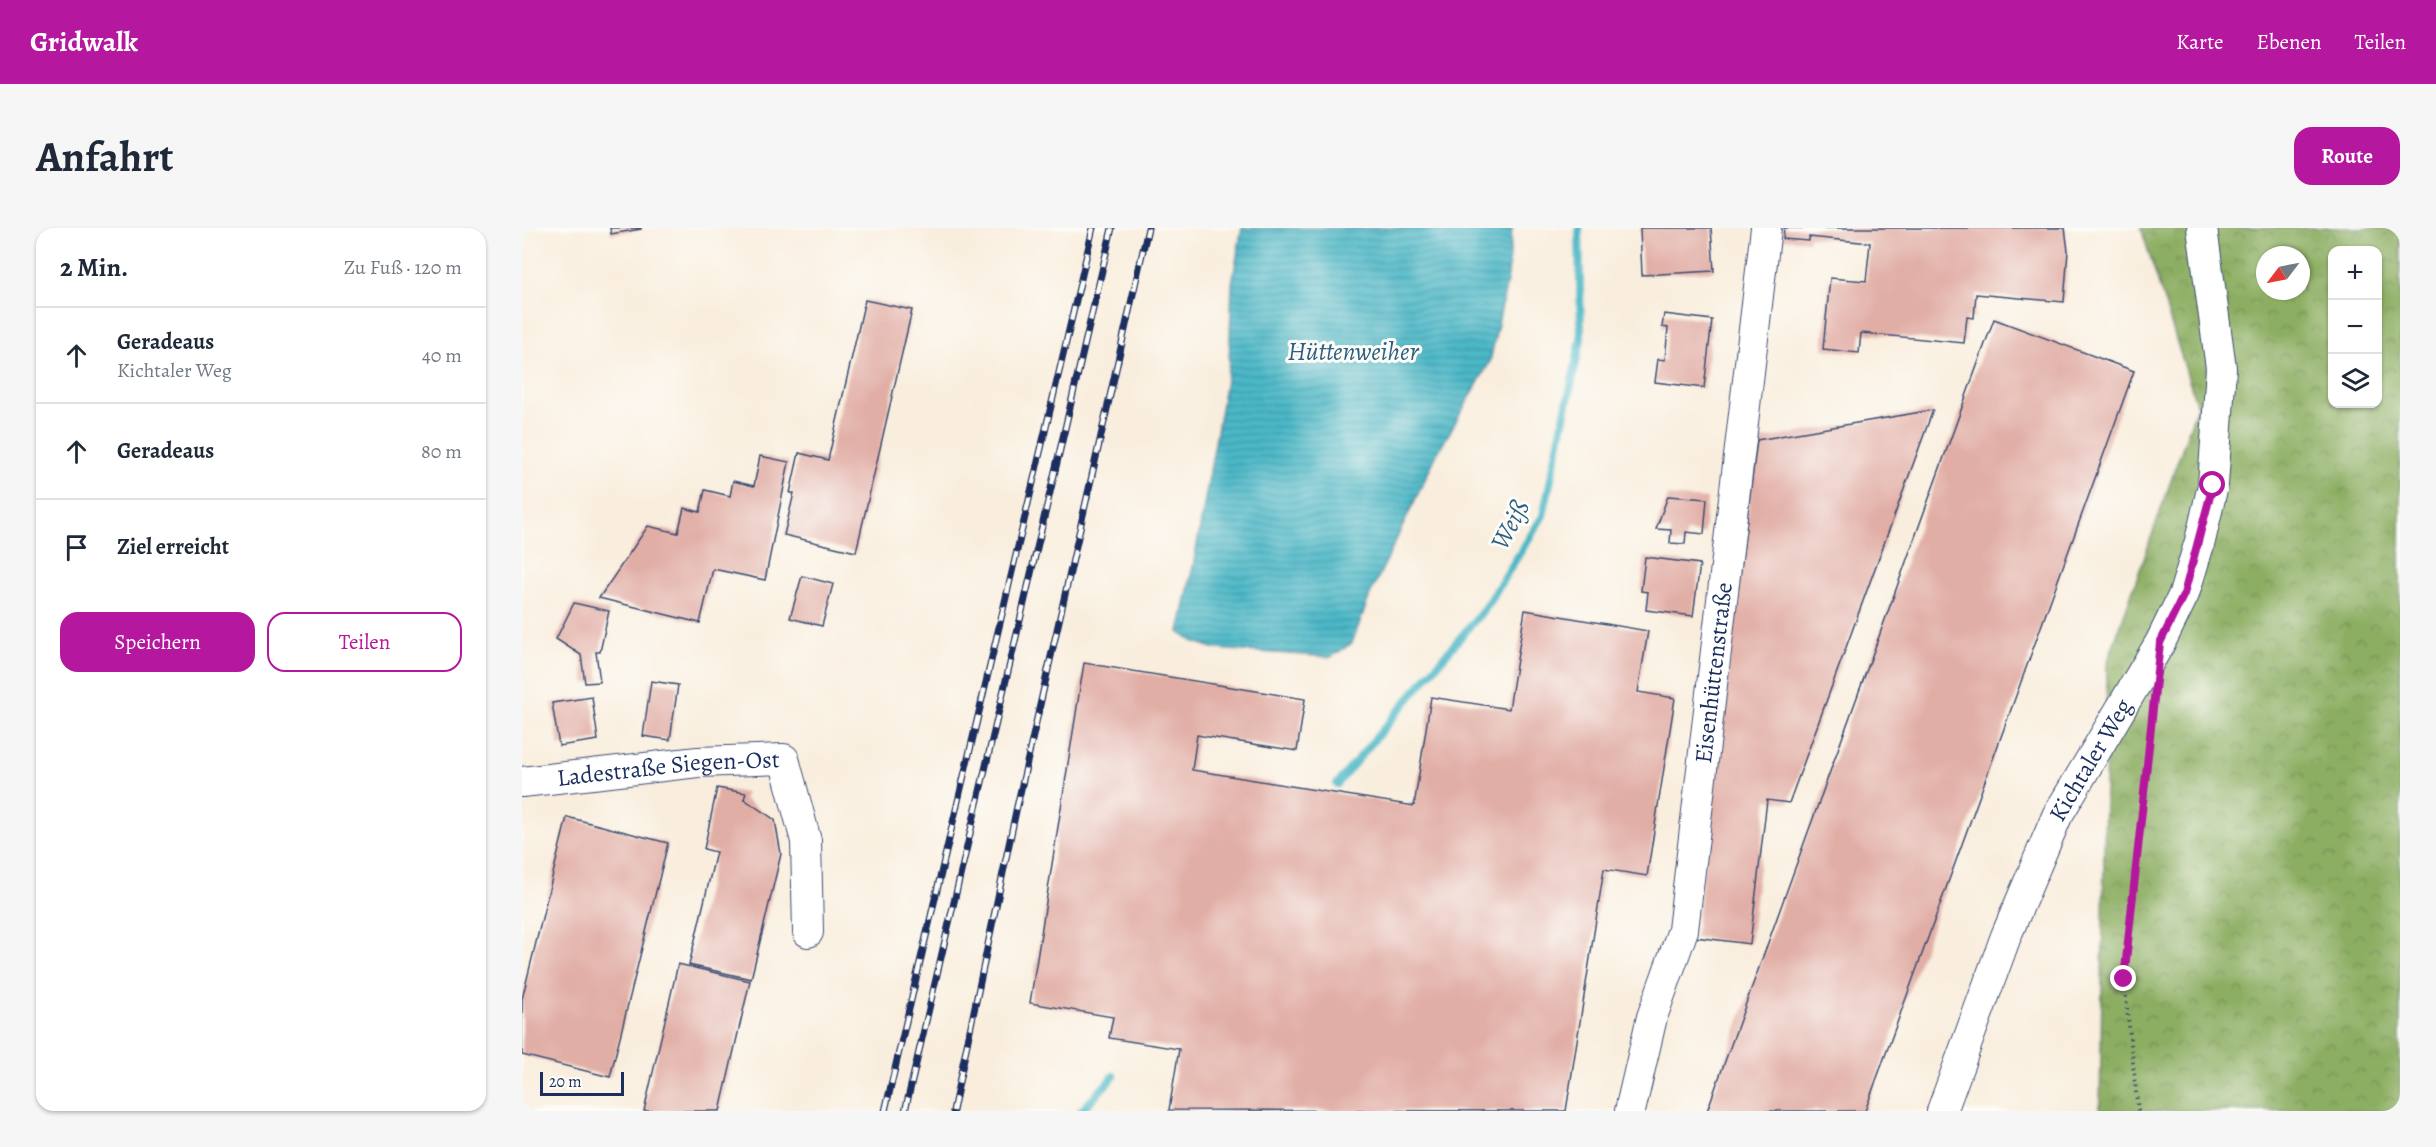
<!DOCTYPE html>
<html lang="de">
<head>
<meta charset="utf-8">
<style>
  :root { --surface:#fff; --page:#f6f6f7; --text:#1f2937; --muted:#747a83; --line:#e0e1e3; --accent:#b5179e }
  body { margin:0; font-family:Alegreya,serif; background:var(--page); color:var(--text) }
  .controls { position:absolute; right:18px; top:18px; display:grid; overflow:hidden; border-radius:12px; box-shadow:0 2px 4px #0004 }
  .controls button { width:54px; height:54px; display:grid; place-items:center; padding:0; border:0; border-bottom:2px solid var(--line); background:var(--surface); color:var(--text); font:30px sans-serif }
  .compass { position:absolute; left:1734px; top:18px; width:54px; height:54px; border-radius:50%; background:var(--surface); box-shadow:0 2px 4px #0004; rotate:238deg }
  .scale { position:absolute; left:18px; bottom:15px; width:84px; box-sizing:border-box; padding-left:6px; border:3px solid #1b2f5e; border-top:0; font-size:16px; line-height:21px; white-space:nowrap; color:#1b2f5e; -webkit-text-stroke:4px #fdfcf7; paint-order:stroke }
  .stop { position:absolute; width:18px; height:18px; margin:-14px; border:4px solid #b5179e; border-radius:50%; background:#fff }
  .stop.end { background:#b5179e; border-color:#fff; box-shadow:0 2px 6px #0008 }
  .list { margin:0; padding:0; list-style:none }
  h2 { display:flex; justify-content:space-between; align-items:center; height:78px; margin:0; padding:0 24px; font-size:26px }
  h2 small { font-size:20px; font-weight:400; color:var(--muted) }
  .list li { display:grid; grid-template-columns:39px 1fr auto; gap:18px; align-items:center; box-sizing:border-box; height:96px; padding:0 24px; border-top:2px solid var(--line) }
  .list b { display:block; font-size:22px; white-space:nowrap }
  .list p { margin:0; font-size:20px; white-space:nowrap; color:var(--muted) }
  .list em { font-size:20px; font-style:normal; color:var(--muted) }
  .actions { display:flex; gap:12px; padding:18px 24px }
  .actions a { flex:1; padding:14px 0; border:2px solid var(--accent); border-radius:18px; text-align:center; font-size:21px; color:var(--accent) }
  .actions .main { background:var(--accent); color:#fff }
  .icon { flex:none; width:33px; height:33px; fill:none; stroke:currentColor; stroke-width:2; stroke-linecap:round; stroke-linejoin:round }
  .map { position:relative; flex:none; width:1878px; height:883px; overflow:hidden; border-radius:18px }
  header { display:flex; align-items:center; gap:36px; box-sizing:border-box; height:84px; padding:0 30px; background:var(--accent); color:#fff }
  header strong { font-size:28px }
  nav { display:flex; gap:33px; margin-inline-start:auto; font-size:21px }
  .intro { display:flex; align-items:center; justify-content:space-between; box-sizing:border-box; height:144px; padding:0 36px }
  h1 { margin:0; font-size:42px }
  .button { padding:15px 27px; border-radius:18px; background:var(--accent); color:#fff; font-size:21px; font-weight:700 }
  main { display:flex; gap:36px; padding:0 36px }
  aside { flex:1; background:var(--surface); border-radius:18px; box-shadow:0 2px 4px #0004 }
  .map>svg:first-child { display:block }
  .forest { fill:url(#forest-crowns); stroke:#546e60; stroke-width:1.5; fill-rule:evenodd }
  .water { fill:url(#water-rules); stroke:#347492; stroke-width:1.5 }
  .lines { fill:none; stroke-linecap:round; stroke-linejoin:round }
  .stream { stroke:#4cb8c7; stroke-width:8 }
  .building { fill:#e1aea6 }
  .street-casing { stroke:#3c4c71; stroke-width:32 }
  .path { stroke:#3c4c71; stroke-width:4; stroke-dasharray:1.5 4.5; stroke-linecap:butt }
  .street { stroke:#fff; stroke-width:30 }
  .rail-casing { stroke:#1b2f5e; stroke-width:7 }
  .rail { stroke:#fdfcf7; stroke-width:4.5; stroke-dasharray:14; stroke-linecap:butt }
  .route { stroke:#b5179e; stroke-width:8 }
  .labels { text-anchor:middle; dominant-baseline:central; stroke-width:6; stroke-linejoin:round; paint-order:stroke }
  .street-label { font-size:24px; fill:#1b2f5e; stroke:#fdfcf7 }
  .water-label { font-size:26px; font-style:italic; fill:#2c5f83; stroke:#fdfcf7 }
</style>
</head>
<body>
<header>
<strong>Gridwalk</strong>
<nav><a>Karte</a><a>Ebenen</a><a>Teilen</a></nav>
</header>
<div class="intro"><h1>Anfahrt</h1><a class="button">Route</a></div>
<main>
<aside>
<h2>2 Min.<small>Zu Fuß · 120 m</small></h2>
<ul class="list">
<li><svg class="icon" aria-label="ahead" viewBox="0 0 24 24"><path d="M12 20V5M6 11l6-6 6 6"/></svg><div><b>Geradeaus</b><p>Kichtaler Weg</p></div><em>40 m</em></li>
<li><svg class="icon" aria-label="ahead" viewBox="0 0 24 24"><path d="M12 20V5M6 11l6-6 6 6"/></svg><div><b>Geradeaus</b></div><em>80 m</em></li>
<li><svg class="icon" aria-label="arrive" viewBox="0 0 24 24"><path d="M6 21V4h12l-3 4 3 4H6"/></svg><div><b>Ziel erreicht</b></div></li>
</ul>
<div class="actions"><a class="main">Speichern</a><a>Teilen</a></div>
</aside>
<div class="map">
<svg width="1878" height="883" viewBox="0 0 1878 883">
  <defs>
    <pattern id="forest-crowns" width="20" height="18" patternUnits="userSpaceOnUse" patternTransform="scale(1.5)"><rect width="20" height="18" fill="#8cae62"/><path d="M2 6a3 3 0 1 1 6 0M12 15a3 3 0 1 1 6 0" fill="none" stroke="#728e54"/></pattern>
    <pattern id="water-rules" width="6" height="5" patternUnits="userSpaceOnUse" patternTransform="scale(1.5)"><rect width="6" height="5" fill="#4cb8c7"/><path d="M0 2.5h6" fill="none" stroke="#3e96a5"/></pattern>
  </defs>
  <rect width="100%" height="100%" fill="#fdfcf7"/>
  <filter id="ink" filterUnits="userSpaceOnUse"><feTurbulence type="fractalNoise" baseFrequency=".0167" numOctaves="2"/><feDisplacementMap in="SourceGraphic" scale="12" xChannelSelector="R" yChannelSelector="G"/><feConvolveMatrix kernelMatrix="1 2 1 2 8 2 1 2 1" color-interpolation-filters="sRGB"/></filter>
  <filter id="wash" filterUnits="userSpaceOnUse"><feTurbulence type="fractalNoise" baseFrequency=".008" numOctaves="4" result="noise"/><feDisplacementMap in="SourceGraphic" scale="24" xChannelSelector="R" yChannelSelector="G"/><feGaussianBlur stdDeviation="1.35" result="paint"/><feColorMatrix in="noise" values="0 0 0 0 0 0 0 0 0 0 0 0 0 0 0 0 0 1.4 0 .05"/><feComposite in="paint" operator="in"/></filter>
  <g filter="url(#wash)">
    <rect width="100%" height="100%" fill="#f9eede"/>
    <path class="forest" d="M1619 0H1878V883H1578L1585 436 1675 178ZM1810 22H1856V176H1810ZM1743 27H1779V63H1743Z"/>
    <path class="water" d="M720 0H990L986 48 968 134 914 228 848 367 830 415 809 429 694 421 670 413 657 404 672 334 707 135 710 56Z"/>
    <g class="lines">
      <g class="stream">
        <path d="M815 556 964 379 1021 288 1059 111 1057 0"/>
        <path d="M559 883 592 848"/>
      </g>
    </g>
    <g id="blocks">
      <g class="building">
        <path d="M88 0H119V1L89 6Z"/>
        <path d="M1118 0H1189L1192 43 1120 47Z"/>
        <path d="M1262 0H1543L1546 23 1542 74 1454 66 1452 90 1445 89 1442 115 1339 105 1337 125 1301 121 1308 50 1344 53 1348 15 1287 9V13L1261 11Z"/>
        <path d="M343 72 390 82 334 324 262 307 272 265H268L277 225 306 232Z"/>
        <path d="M1142 86 1190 92 1182 160 1133 154 1136 131 1143 132 1146 100 1140 99Z"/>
        <path d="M1472 91 1612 143 1343 883H1185Z"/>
        <path d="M1411 182 1267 575 1245 572 1228 716 1173 709 1235 212Z"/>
        <path d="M238 228 267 234 243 352 191 341 178 395 77 370 126 298 156 305 162 280 178 284 183 262 208 268 211 253 232 258Z"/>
        <path d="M1146 268 1185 271 1182 306 1164 304 1163 316 1148 315 1149 302 1134 301Z"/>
        <path d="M1123 329 1178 336 1171 388 1124 382 1126 364 1119 363Z"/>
        <path d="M280 348 311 356 300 398 268 390Z"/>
        <path d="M52 375 87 383 78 424H74L78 454 63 455 59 427 34 411Z"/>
        <path d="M1003 382 1126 403 1116 464 1153 470 1125 648 1082 641 1044 883 647 882 657 821 587 810 591 789 508 775 562 435 783 471 775 523 675 507 670 542 892 578 909 469 987 481Z"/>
        <path d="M129 453 156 457 148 512 121 508Z"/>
        <path d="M70 469 76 512 37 518 30 475Z"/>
        <path d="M195 560 224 565 222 571 253 592 259 626 229 751 167 737 194 624 182 621Z"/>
        <path d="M45 589 146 615 88 849 0 827V771Z"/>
        <path d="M156 736 228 753 198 883H122Z"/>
      </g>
    </g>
  </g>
  <g filter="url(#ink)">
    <use href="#blocks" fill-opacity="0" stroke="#3c4c71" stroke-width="1.5"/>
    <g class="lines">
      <g class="street-casing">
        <g id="street">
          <path id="s1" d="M0 554 176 534 262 531 284 613 286 704"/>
          <path id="s2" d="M1108 883 1130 789 1161 702 1244 0"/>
          <path id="s3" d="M1420 883 1484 708 1535 588 1638 415 1662 366 1678 313 1691 257 1699 140 1680 0"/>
        </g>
      </g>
      <path class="path" d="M1616 883 1602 751 1630 487"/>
      <use href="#street" class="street"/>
      <g class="rail-casing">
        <g id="rail">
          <path d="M363 883 571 0"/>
          <path d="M383 883 590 0"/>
          <path d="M431 883 494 583 626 0"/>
        </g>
      </g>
      <use href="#rail" class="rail"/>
    </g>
  </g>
  <g class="lines" filter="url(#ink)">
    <path class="route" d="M1602 751 1638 415 1662 366 1691 257"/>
  </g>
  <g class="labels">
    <g class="street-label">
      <text stroke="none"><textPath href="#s2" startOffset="448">Eisenhüttenstraße</textPath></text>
      <text stroke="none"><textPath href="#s3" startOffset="382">Kichtaler Weg</textPath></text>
      <text stroke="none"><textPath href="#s1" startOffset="147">Ladestraße Siegen-Ost</textPath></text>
    </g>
    <g class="water-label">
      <text x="831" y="123">Hüttenweiher</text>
      <text transform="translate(988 297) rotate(-62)">Weiß</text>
    </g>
  </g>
</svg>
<div class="controls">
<button>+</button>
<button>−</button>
<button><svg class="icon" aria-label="layers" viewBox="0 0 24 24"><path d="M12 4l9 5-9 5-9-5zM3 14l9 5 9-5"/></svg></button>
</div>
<svg class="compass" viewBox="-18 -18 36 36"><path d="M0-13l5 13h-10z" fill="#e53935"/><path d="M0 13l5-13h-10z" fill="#747a83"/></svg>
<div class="scale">20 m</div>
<div class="stop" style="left:1691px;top:257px"></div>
<div class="stop end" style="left:1602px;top:751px"></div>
</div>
</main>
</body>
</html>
